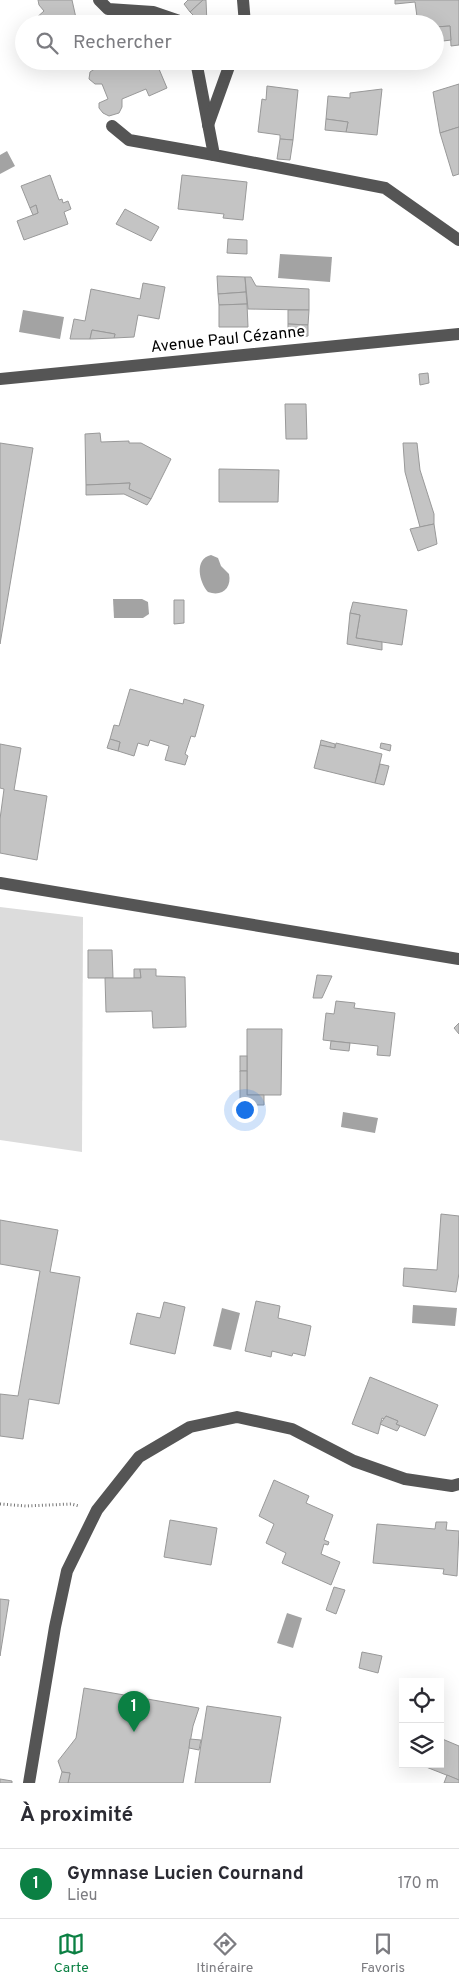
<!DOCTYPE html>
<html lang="fr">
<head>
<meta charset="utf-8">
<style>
  :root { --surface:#fff; --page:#f7f7f7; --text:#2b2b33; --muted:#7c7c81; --line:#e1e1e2; --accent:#0b8043 }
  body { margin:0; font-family:Overpass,sans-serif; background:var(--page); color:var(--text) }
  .controls { position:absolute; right:15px; bottom:15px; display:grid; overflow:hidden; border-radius:0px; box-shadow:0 5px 20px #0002 }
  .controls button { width:45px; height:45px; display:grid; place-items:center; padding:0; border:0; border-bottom:1px solid var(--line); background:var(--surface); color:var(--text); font:25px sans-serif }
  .you { position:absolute; left:244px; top:1109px; width:18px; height:18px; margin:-12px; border:4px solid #fff; border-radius:50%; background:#1a73e8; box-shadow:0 0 0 8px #1a73e833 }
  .badge { display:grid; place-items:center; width:32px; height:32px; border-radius:50%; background:var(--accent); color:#fff; font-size:16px; font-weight:700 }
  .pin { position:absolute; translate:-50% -41px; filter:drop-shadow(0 1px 2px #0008) }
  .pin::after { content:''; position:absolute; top:26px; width:18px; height:15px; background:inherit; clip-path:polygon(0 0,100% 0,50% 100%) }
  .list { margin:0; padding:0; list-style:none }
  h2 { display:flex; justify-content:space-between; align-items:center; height:65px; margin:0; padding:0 20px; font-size:21px }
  h2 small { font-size:16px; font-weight:400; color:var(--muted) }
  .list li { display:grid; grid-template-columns:32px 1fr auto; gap:15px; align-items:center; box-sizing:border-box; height:70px; padding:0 20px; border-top:1px solid var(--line) }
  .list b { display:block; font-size:19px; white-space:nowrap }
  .list p { margin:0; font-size:16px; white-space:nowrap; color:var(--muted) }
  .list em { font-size:16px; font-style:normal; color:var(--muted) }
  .icon { flex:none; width:28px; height:28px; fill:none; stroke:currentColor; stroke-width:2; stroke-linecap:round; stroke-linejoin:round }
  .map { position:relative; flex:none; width:459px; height:1783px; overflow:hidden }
  .search { position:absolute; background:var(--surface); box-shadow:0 5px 20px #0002; left:15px; right:15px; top:15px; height:55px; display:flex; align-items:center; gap:12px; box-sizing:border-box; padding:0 18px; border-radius:28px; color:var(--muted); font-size:19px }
  .sheet { height:135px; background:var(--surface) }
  nav { display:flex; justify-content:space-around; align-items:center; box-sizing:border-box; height:70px; border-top:1px solid var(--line); background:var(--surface); font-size:14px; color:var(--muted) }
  nav a { display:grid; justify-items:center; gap:2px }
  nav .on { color:var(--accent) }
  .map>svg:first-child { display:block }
  .green { fill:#dcdcdc }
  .water { fill:#a3a3a3 }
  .building { fill:#c4c4c4; stroke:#999 }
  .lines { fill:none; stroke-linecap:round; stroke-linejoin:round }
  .path { stroke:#777; stroke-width:3; stroke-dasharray:1 2.5; stroke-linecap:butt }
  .minor { stroke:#555; stroke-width:12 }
  .labels { text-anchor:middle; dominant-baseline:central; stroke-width:4.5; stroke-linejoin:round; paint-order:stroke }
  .street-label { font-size:16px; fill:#000; stroke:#fff }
</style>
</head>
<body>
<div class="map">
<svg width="459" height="1783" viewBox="0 0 459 1783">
  <rect width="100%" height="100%" fill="#fff"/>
  <path class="green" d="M0 907 83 917 82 1152 0 1140Z"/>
  <g class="water">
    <path d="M7 151 15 166 0 174V155Z"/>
    <path d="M280 254 332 257 330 282 278 278Z"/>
    <path d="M23 310 64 317 60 339 19 332Z"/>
    <path d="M211 555 218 558 221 566 229 574C232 588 222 597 208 592 199 582 194 559 211 555Z"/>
    <path d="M113 599H142L148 602 149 614 143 618H114Z"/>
    <path d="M343 1112 378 1118 375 1133 341 1127Z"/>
    <path d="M413 1305 457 1308 455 1326 412 1323Z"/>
    <path d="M222 1308 240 1313 231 1350 213 1346Z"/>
    <path d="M287 1613 302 1618 293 1648 277 1643Z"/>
  </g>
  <g class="building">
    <path d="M38 0H72L76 18 66 21 62 24H39L35 19 44 11 39 5Z"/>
    <path d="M188 0H203L190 12 184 4Z"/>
    <path d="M203 0H206L207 24H195V17L190 12Z"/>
    <path d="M395 0H459V45L451 46 450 26 435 27V24H418L415 2 395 4Z"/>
    <path d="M450 26 451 40 435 42V27Z"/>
    <path d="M94 61H158L156 62 167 88 149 96 146 89 122 99V107L119 113 109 116 103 113 99 108V103L108 99 102 84H95L89 79 90 72 96 68Z"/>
    <path d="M459 84V127L440 133 433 92Z"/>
    <path d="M267 86 298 90 293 140 280 139V135L258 132 262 99 266 100Z"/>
    <path d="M382 89 377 135 346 132 348 122 326 119 328 96 350 98V93Z"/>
    <path d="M326 119 348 122 346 132 325 130Z"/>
    <path d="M459 127V174L453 176 440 133Z"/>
    <path d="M280 139 293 140 290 160 277 159Z"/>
    <path d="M50 175 59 200 62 199 63 203 68 201 71 209 64 212 68 224 24 240 17 221 38 213 36 205 30 208 21 186Z"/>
    <path d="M182 175 247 182 243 220 223 218 224 214 178 209Z"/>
    <path d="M36 205 38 213 33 215 30 208Z"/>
    <path d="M125 209 159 227 151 241 116 224Z"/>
    <path d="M228 239 247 240V254L227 253Z"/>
    <path d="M217 276 245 277 246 292 218 294Z"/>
    <path d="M245 277H251L256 286 309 289V310L248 309Z"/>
    <path d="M143 283 165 287 159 319 138 315 134 337 114 338 115 334 92 330 90 339H70L74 319 85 321 91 289 140 299Z"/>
    <path d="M246 292 247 304 219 305 218 294Z"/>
    <path d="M247 304 248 327H219V305Z"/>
    <path d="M288 310H309L308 325 288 324Z"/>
    <path d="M288 324 308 325V336L288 338Z"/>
    <path d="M92 330 115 334 114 338 90 339Z"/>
    <path d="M428 373 429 383 420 385 419 374Z"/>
    <path d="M285 404H306L307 439H286Z"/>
    <path d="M100 433 101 442 129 441V443H141L171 459 151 499 129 489 130 483 86 485 85 434Z"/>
    <path d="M0 443 33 448 0 644Z"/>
    <path d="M403 443H417L420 470 434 514V524L420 527 405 472Z"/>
    <path d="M219 469 279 470 278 502H219Z"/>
    <path d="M130 483 129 489 151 499 147 505 124 494 86 495V485Z"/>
    <path d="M434 524 437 544 418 551 410 529Z"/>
    <path d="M174 600H184V623L174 624Z"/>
    <path d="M353 602 407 610 402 645 356 638 360 615 350 613Z"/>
    <path d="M350 613 360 615 356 638 382 642V650L347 644Z"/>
    <path d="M130 689 183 704 184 699 204 705 195 737 191 736 185 754 188 756 185 765 165 760 169 746 150 740 148 746 138 743 134 756 118 751 120 742 110 739 114 725 119 726Z"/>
    <path d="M110 739 120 742 118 751 107 748Z"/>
    <path d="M321 740 335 744V748L320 745Z"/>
    <path d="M336 743 382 754 375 783 314 768 320 745 335 748Z"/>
    <path d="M381 743 391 745 390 751 380 748Z"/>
    <path d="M0 744 21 748 14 790 47 796 37 860 0 853V819L4 789 0 788Z"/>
    <path d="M380 764 389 766 384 785 375 783Z"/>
    <path d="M88 950H112L113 978H88Z"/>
    <path d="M134 969H140L141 978H134Z"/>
    <path d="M140 969H156V976L185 977 186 1027 153 1028 152 1011 106 1012 105 978H141Z"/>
    <path d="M317 975 332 976 322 998H313Z"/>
    <path d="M336 1001 355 1003 354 1008 395 1013 390 1056 377 1055 378 1046 323 1040 326 1013 334 1014Z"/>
    <path d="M459 1023V1034L454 1028Z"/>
    <path d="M247 1029H282L281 1095H247Z"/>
    <path d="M331 1041 350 1043 349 1051 330 1049Z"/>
    <rect x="240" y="1056" width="7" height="15"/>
    <path d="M240 1071H247V1095H264V1105H240Z"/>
    <path d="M441 1214 459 1216V1273L456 1292 403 1286 404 1268 437 1270Z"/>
    <path d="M0 1220 58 1230 50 1272 80 1277 59 1404 29 1399 23 1439 0 1436V1394L18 1396 40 1271 0 1264Z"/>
    <path d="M256 1301 280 1306 278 1318 311 1326 305 1356 293 1353 292 1356 272 1351 271 1357 245 1351Z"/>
    <path d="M164 1302 185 1307 175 1354 130 1344 137 1313 160 1318Z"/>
    <path d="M370 1377 438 1405 425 1436 396 1424 398 1421 386 1416 385 1419 382 1418 378 1434 352 1424Z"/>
    <path d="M386 1416 398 1421 396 1424 400 1426 397 1431 380 1424Z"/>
    <path d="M274 1480 309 1496 306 1503 333 1515 324 1540 329 1542 328 1545 324 1544 321 1554 340 1562 331 1585 282 1563 286 1553 266 1543 274 1524 259 1516Z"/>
    <path d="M170 1520 217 1528 211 1565 164 1557Z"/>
    <path d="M436 1522H447L446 1530 459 1531 457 1576 443 1574 444 1569 373 1563 377 1524 435 1529Z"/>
    <path d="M334 1587 345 1590 336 1614 326 1610Z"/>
    <path d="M0 1599 9 1600 0 1656Z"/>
    <path d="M362 1652 382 1656 378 1673 359 1668Z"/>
    <path d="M84 1688 199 1708 193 1726 183 1783H68L70 1773 62 1772 58 1761 76 1738Z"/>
    <path d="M207 1706 281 1717 270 1783H195Z"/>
    <path d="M440 1738 459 1746V1780L421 1765 440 1764Z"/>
    <path d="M190 1739 201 1740 199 1750 189 1748Z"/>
    <path d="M62 1772 70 1773 68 1783H59Z"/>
    <path d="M447 1775 459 1780V1783H444Z"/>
    <path d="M0 1779 12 1781V1783H0Z"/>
  </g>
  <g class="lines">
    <path class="path" d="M0 1504 26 1506 71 1504 79 1506"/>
    <g class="minor">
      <path d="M99 0 108 9 153 12 188 24"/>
      <path d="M243 0 245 24"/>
      <path d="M196 61 214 155 385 188 459 240"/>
      <path d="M208 125 231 61"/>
      <path d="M112 126 129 140 214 155"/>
      <path d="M0 379 459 334"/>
      <path d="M0 883 459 959"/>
      <path d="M29 1783 55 1627 67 1571 97 1510 139 1457 190 1427 237 1417 292 1429 354 1461 405 1479 452 1486 459 1484"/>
    </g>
  </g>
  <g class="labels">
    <g class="street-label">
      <text transform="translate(228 340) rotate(-6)">Avenue Paul Cézanne</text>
    </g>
  </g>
</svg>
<div class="controls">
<button><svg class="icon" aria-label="locate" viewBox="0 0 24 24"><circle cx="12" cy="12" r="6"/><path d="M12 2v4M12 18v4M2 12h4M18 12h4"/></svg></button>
<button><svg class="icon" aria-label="layers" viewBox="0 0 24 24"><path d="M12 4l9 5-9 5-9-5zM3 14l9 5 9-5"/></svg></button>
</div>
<div class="you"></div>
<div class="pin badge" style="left:134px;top:1732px">1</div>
<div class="search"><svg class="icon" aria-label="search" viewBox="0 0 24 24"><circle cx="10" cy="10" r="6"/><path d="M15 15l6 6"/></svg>Rechercher</div>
</div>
<section class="sheet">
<h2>À proximité<small></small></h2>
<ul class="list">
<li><span class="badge">1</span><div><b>Gymnase Lucien Cournand</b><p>Lieu</p></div><em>170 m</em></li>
</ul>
</section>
<nav>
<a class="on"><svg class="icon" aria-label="map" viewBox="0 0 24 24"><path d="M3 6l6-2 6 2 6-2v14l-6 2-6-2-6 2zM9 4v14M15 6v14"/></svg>Carte</a>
<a><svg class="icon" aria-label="directions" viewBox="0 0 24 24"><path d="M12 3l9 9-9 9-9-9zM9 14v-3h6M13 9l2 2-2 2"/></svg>Itinéraire</a>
<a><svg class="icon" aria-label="saved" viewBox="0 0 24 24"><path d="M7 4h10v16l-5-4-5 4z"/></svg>Favoris</a>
</nav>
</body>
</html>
